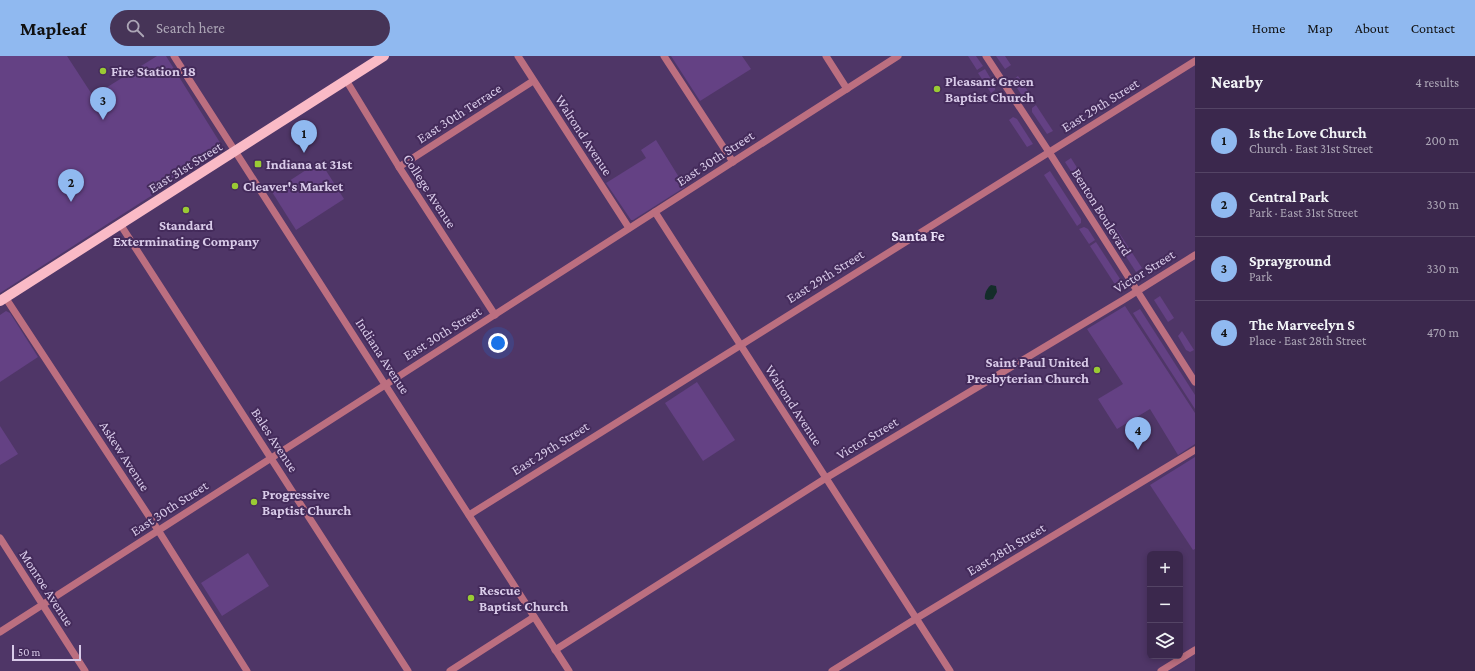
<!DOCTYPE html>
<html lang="en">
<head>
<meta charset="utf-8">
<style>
  :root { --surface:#3b284d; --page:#463457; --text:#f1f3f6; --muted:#aca6b6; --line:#544465; --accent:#90b9f0 }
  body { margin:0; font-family:"Crimson Pro",serif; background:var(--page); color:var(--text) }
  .controls { position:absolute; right:12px; bottom:12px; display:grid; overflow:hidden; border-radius:6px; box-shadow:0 2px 6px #0003 }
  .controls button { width:36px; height:36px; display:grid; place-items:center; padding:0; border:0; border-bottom:1px solid var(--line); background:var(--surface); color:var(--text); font:20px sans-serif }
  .scale { position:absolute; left:12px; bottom:10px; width:69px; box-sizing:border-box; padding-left:4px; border:2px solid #d9cbe9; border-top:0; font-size:11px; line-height:14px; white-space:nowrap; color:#d9cbe9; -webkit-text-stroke:3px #442b5b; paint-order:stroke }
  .you { position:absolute; left:498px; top:287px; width:14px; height:14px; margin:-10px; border:3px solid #fff; border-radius:50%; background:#1a73e8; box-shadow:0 0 0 6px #1a73e833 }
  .badge { display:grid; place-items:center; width:26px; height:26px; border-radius:50%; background:var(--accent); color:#111; font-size:13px; font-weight:700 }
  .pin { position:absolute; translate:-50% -33px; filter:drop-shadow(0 1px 2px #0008) }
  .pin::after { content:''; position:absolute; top:21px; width:14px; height:12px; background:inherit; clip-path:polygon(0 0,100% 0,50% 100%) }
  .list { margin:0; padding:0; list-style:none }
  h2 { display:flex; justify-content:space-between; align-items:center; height:52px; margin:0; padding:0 16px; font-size:17px }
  h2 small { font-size:13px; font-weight:400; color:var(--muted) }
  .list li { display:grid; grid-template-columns:26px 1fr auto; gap:12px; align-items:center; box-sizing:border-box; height:64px; padding:0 16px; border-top:1px solid var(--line) }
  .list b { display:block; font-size:15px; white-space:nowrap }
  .list p { margin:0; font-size:13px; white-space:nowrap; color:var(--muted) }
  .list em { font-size:13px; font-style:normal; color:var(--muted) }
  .icon { flex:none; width:22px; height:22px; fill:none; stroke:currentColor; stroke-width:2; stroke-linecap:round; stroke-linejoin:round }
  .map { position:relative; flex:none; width:1195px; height:615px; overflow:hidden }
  header { display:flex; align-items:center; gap:24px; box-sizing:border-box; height:56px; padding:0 20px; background:var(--accent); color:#111 }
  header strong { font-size:19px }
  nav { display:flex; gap:22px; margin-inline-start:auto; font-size:14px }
  .search { width:280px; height:36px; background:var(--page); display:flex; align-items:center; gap:10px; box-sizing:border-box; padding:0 14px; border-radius:22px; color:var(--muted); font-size:15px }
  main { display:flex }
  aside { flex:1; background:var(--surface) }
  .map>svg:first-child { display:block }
  .green { fill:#644184 }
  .water { fill:#142d2a }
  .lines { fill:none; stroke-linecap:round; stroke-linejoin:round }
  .minor { stroke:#bc6f80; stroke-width:7 }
  .major { stroke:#fabac6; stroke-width:10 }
  .poi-dot { fill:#9acb34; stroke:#442b5b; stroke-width:1.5 }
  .labels { text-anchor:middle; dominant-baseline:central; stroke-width:4; stroke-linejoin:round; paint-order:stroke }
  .poi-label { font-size:14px; font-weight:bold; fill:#d9cbe9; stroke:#442b5b; text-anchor:start }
  .street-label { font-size:14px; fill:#d9cbe9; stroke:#442b5b }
  .neighbourhood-label { font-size:15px; font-weight:bold; fill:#eadff7; stroke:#442b5b }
</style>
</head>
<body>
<header>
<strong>Mapleaf</strong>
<div class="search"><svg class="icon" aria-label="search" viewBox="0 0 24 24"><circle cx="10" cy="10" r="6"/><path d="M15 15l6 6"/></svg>Search here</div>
<nav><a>Home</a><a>Map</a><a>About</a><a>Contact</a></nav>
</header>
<main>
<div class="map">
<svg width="1195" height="615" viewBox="0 0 1195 615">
  <rect width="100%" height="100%" fill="#4f3667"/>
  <g class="green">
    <path d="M0 0H67L93 40 157 0H166L224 93 0 237Z"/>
    <path d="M671 0H742L751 13 700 45Z"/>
    <path d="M968 0H976L983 10 977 14Z"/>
    <path d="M996 0H1005L1011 9 1005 13Z"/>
    <path d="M985 13 995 30V34L991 37 978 17Z"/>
    <path d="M1018 20 1029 37 1023 41 1013 26 1014 23Z"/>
    <path d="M1036 49 1053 75 1047 78 1032 56V52Z"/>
    <path d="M1013 61 1017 63 1033 88 1027 91 1009 64Z"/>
    <path d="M656 84 685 131 633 164H631L606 127 646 102 641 94Z"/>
    <path d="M1071 102 1096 142 1093 144 1088 142 1065 106Z"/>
    <path d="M320 105 344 143 296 174 272 136Z"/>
    <path d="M1050 115 1081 163V167L1077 170 1044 119Z"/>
    <path d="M1084 171 1088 173 1095 184 1089 188 1079 173Z"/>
    <path d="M1116 172 1142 212 1136 216 1110 176Z"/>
    <path d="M1096 186 1122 226 1116 230 1090 190Z"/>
    <path d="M1160 240 1174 262 1168 266 1154 244Z"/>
    <path d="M1125 250 1195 357V388L1178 399 1150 353 1117 373 1098 343 1123 328 1087 273Z"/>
    <path d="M1140 253 1195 339V353L1133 257Z"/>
    <path d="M6 255 10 257 38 301 0 326V259Z"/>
    <path d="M1182 275 1194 294 1190 296 1186 294 1178 280Z"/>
    <path d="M697 326 735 384 703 405 665 347Z"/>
    <path d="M0 370 18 398 0 409Z"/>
    <path d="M1195 401V493L1193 494 1150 429Z"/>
    <path d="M248 497 269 530 222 560 201 527Z"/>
  </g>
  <path class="water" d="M991 229 996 230 997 236 993 243 988 244 985 243C984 238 987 232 991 229Z"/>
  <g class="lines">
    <g class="minor">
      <path d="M174 0 569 615"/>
      <path d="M518 0 629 172"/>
      <path d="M664 0 733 106"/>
      <path d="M826 0 847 33"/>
      <path d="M986 0 1049 96 1195 326"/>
      <path d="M346 24 399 111 495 259"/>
      <path d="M399 111 533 25"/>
      <path d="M655 156 950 615"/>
      <path d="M120 168 408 615"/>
      <path d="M5 241 158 474 247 615"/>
      <path d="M469 459 1195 5"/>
      <path d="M0 482 85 615"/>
      <path d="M0 576 898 0"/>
      <path d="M555 594 826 422 1123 244 1195 199"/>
      <path d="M450 615 534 561"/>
      <path d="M832 615 917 562 1195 394"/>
      <path d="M1161 615 1195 594"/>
    </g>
    <path class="major" d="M0 245 384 0"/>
  </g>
  <g class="poi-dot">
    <circle cx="103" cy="15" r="4"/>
    <circle cx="937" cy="33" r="4"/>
    <rect x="254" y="104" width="8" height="8" rx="2"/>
    <circle cx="235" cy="130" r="4"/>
    <circle cx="186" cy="154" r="4"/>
    <circle cx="1097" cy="314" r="4"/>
    <circle cx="254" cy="446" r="4"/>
    <circle cx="471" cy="542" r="4"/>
  </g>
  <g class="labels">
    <g class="poi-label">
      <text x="111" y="15">Fire Station 18</text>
      <text x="945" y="25">Pleasant Green<tspan x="945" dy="16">Baptist Church</tspan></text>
      <text x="266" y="108">Indiana at 31st</text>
      <text x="243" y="130">Cleaver's Market</text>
      <text x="186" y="169" text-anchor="middle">Standard<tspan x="186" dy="16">Exterminating Company</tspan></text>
      <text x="1089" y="306" text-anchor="end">Saint Paul United<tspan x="1089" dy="16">Presbyterian Church</tspan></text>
      <text x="262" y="438">Progressive<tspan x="262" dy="16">Baptist Church</tspan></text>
      <text x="479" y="534">Rescue<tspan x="479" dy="16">Baptist Church</tspan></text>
    </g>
    <g class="street-label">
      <text transform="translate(1100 49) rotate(-32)">East 29th Street</text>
      <text transform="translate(459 57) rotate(-33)">East 30th Terrace</text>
      <text transform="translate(584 79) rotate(57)">Walrond Avenue</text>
      <text transform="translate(715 102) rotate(-33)">East 30th Street</text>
      <text transform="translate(185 111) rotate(-32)">East 31st Street</text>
      <text transform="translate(430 135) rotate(57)">College Avenue</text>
      <text transform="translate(1102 156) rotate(58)">Benton Boulevard</text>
      <text transform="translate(1144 215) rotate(-32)">Victor Street</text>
      <text transform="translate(825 220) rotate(-32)">East 29th Street</text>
      <text transform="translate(442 277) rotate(-32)">East 30th Street</text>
      <text transform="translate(383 300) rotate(57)">Indiana Avenue</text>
      <text transform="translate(794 349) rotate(57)">Walrond Avenue</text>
      <text transform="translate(867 382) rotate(-31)">Victor Street</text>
      <text transform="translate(275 384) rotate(57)">Bales Avenue</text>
      <text transform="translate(550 392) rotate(-32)">East 29th Street</text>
      <text transform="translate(125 400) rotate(57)">Askew Avenue</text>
      <text transform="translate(169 452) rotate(-33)">East 30th Street</text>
      <text transform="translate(1006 493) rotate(-31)">East 28th Street</text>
      <text transform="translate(47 532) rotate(57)">Monroe Avenue</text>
    </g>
    <g class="neighbourhood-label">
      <text x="918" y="180">Santa Fe</text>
    </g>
  </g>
</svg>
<div class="controls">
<button>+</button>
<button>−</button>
<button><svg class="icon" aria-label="layers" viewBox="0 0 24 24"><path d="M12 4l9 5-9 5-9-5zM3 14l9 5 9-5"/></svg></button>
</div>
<div class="scale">50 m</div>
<div class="you"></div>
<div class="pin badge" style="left:304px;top:97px">1</div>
<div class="pin badge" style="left:71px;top:146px">2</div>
<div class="pin badge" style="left:103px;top:64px">3</div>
<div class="pin badge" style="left:1138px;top:394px">4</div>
</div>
<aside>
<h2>Nearby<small>4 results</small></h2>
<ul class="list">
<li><span class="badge">1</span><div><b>Is the Love Church</b><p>Church · East 31st Street</p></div><em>200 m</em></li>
<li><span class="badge">2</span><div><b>Central Park</b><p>Park · East 31st Street</p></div><em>330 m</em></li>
<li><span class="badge">3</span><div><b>Sprayground</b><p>Park</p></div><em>330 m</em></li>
<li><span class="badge">4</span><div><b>The Marveelyn S</b><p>Place · East 28th Street</p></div><em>470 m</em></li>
</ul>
</aside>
</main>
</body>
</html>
